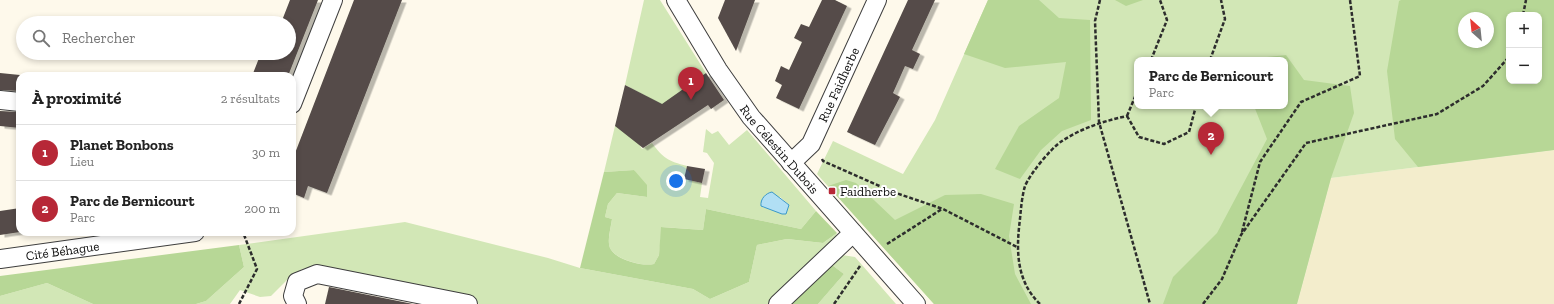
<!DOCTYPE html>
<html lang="fr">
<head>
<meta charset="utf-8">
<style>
  :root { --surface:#fff; --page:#f2f2f2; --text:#222; --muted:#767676; --line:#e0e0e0; --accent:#b72837 }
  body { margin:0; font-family:"Zilla Slab",serif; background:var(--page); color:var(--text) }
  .controls { position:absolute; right:12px; top:12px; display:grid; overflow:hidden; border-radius:8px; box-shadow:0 2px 6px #0003 }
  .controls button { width:36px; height:36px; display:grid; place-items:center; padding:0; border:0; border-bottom:1px solid var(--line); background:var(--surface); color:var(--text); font:20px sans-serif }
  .compass { position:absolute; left:1458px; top:12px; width:36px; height:36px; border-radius:50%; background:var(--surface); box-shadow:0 2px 6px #0003; rotate:333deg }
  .you { position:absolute; left:676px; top:181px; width:14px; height:14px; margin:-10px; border:3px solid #fff; border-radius:50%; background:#1a73e8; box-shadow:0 0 0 6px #1a73e833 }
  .badge { display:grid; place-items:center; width:26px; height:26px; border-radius:50%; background:var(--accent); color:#fff; font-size:13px; font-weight:700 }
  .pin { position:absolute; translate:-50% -33px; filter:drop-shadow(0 1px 2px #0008) }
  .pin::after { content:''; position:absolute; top:21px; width:14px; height:12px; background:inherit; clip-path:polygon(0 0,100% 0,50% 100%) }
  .popup { position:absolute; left:1134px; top:57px; width:154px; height:52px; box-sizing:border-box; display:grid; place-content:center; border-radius:8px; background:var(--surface); filter:drop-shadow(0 1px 3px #0005); font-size:13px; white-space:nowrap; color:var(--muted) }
  .popup b { font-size:15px; color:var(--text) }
  .popup::after { content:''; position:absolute; left:50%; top:100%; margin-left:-8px; border:8px solid transparent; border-top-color:var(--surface) }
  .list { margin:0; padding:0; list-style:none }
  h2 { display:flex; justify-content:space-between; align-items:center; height:52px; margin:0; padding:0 16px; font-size:17px }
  h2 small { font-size:13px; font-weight:400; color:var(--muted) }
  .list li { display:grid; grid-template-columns:26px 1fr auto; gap:12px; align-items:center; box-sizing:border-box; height:56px; padding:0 16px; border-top:1px solid var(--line) }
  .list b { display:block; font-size:15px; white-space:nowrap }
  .list p { margin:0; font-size:13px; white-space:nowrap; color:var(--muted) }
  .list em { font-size:13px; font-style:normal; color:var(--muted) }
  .icon { flex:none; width:22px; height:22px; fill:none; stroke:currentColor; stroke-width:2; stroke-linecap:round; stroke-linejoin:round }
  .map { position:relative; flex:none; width:1554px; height:304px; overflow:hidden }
  .search { position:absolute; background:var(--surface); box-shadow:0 2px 6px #0003; left:16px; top:16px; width:280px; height:44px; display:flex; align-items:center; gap:10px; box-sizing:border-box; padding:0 14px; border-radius:22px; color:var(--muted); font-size:15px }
  .panel { position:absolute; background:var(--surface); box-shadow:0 2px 6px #0003; left:16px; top:72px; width:280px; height:164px; border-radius:12px }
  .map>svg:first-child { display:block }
  .farmland { fill:#f3edcc }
  .green { fill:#d2e7b6; fill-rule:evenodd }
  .forest { fill:#b7d796; fill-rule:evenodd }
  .water { fill:#b1dff4; stroke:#3a98c9 }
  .building { fill:#544c48; filter:url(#shadow) }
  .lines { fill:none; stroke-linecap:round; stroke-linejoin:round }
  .minor-casing { stroke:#3e3e3e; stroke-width:20 }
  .path { stroke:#2d2d2d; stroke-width:2.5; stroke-dasharray:4 2; stroke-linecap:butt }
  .minor { stroke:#fff; stroke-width:18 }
  .poi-dot { fill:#b72837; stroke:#fff; stroke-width:1.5 }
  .labels { text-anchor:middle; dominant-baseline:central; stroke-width:4; stroke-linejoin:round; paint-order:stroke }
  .street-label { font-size:13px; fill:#0b0b0b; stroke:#fff }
  .poi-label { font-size:13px; fill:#0b0b0b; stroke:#fff; text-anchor:start }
</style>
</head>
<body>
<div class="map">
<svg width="1554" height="304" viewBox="0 0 1554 304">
  <defs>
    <filter id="shadow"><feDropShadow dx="4.5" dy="2.5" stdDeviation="0" flood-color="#0004"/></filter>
  </defs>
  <rect width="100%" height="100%" fill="#fef9eb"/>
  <path class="farmland" d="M1554 150V304H1297L1331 178Z"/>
  <g class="green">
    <path d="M644 0H660L706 73 636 139 642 149 652 143C663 158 668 161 687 166L684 179 702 183 700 197 708 198 714 163 707 153 703 152 706 129 712 134 718 131 729 145 747 130 816 211 801 229 706 209 703 230 662 227 659 255 654 264C643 267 610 259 609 244 608 237 611 227 612 219L605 217 608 204 617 193 647 197 634 170 604 172 615 126 646 96 625 85ZM780 197 789 205 764 208 761 205Z"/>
    <path d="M988 0H1554V150L1331 178 1297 304H934L817 174 833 141 903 174 935 120ZM1509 15H1539V81H1509ZM1464 18H1488V42H1464ZM1137 60H1285V106H1137Z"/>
    <path d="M405 222 548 258 580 268 693 289 710 299 749 282 757 245 787 239 823 243 837 233C829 256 788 286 769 304H479L474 301 317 266 302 269 288 279 271 296 260 297 240 290 230 304H196L206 301 244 267 239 245Z"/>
    <path d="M842 255 855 257 896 304H818L844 274 828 262Z"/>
    <path d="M47 283 93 304H0V296Z"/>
  </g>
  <g class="forest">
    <path d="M988 0H1039L1059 18 1090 20 1091 120 1062 131 1041 150 1020 179 995 169 1019 126 1059 98 1066 62 1005 68 964 54Z"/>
    <path d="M1115 0H1143L1126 6Z"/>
    <path d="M1401 0H1554V150L1418 167 1395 139 1387 71 1399 1ZM1509 15H1539V81H1509ZM1464 18H1488V42H1464Z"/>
    <path d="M1286 55 1304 80 1350 86 1354 113 1331 178 1297 304H1163L1173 277 1217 233 1267 139 1254 106H1285V60H1265L1267 57Z"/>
    <path d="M634 170 647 185V197L617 193 608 204 605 217 612 219C611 227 608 236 609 244 610 259 642 267 654 264L659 255 661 227 703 230 706 209 801 229 816 211 837 233 823 243 787 239 757 245 749 282 710 299 693 289 580 268 604 172Z"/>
    <path d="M846 180 856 183 895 220 945 195 981 194 1014 204 1009 236 1015 274 1031 304H934L828 186Z"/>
    <path d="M239 245 244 267 206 301 196 304H93L47 283 0 296V276Z"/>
    <path d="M828 262 844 274 818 304H784Z"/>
  </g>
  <path class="water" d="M772 192 789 205 786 214H782L761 206C760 199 766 193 772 192Z"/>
  <g class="building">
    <path d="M290 0H318L288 76H252L261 53H289V23H281Z"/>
    <path d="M354 0H402L327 193 308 186 304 198 292 193V161Z"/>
    <path d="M725 0H755L736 51 718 18Z"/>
    <path d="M822 0H835L847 6 799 109 776 98 782 85 775 81 781 66 789 70 802 42 794 38 801 24 809 27Z"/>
    <path d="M908 0H935L912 50 920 54 913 69 905 66 893 93 900 97 875 145 847 132Z"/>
    <path d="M0 73 20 75V91L0 90Z"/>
    <path d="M706 73 724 100 711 109 708 105 643 148 615 126 625 85 662 104Z"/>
    <path d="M0 111 20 112V128L0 126Z"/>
    <path d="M687 166 705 169 702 183 684 179Z"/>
    <path d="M20 208V232L0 235V211Z"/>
    <path d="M329 287 413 304H325Z"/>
  </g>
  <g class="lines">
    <g class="minor-casing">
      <g id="minor">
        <path id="s1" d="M676 0 718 70 751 117 916 304"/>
        <path d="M0 100 20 102"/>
        <path d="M292 104 333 0"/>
        <path id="s2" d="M791 163 811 144 877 0"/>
        <path id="s3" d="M0 259 195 232"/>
        <path d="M297 304 293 296 297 282 317 274 468 304"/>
        <path d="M778 304 853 233"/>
      </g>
    </g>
    <g class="path">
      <path d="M1100 0 1095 21 1099 122 1150 304"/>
      <path d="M1523 15 1526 0"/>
      <path d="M1151 60 1167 20 1160 0"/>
      <path d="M1210 60 1225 19 1221 0"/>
      <path d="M1127 116 1139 137 1164 144 1189 132 1196 106"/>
      <path d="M1127 116 1137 92"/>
      <path d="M822 159 823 161 893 192 943 209 1017 247"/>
      <path d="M1242 232 1260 162 1301 102 1360 76 1350 0"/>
      <path d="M887 244 942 209"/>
      <path d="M239 304 257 269 243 232"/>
      <path d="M834 304 860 266"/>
      <path d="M1040 304C1016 281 1016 250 1020 219 1021 208 1022 196 1025 186 1030 174 1051 148 1062 141 1082 128 1104 121 1127 116"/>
      <path d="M1203 304 1222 279 1241 235 1306 143 1437 114 1483 86 1509 57"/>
    </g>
    <use href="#minor" class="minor"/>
  </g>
  <rect class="poi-dot" x="828" y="187" width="8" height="8" rx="2"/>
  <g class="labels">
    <g class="street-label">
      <text stroke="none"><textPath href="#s2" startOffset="93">Rue Faidherbe</textPath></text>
      <text stroke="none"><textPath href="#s1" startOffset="182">Rue Célestin Dubois</textPath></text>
      <text stroke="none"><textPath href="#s3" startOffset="63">Cité Béhague</textPath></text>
    </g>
    <g class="poi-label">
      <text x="840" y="191">Faidherbe</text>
    </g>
  </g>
</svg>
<div class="controls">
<button>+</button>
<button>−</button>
</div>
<svg class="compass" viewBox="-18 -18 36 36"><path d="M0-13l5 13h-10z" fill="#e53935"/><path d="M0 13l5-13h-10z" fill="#767676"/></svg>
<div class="you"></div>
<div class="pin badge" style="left:691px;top:100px">1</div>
<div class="pin badge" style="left:1211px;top:155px">2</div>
<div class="popup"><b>Parc de Bernicourt</b>Parc</div>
<div class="search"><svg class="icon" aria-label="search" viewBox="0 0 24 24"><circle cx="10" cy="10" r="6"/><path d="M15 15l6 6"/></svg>Rechercher</div>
<section class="panel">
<h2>À proximité<small>2 résultats</small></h2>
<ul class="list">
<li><span class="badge">1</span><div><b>Planet Bonbons</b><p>Lieu</p></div><em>30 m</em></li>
<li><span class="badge">2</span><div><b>Parc de Bernicourt</b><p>Parc</p></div><em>200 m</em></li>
</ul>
</section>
</div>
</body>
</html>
